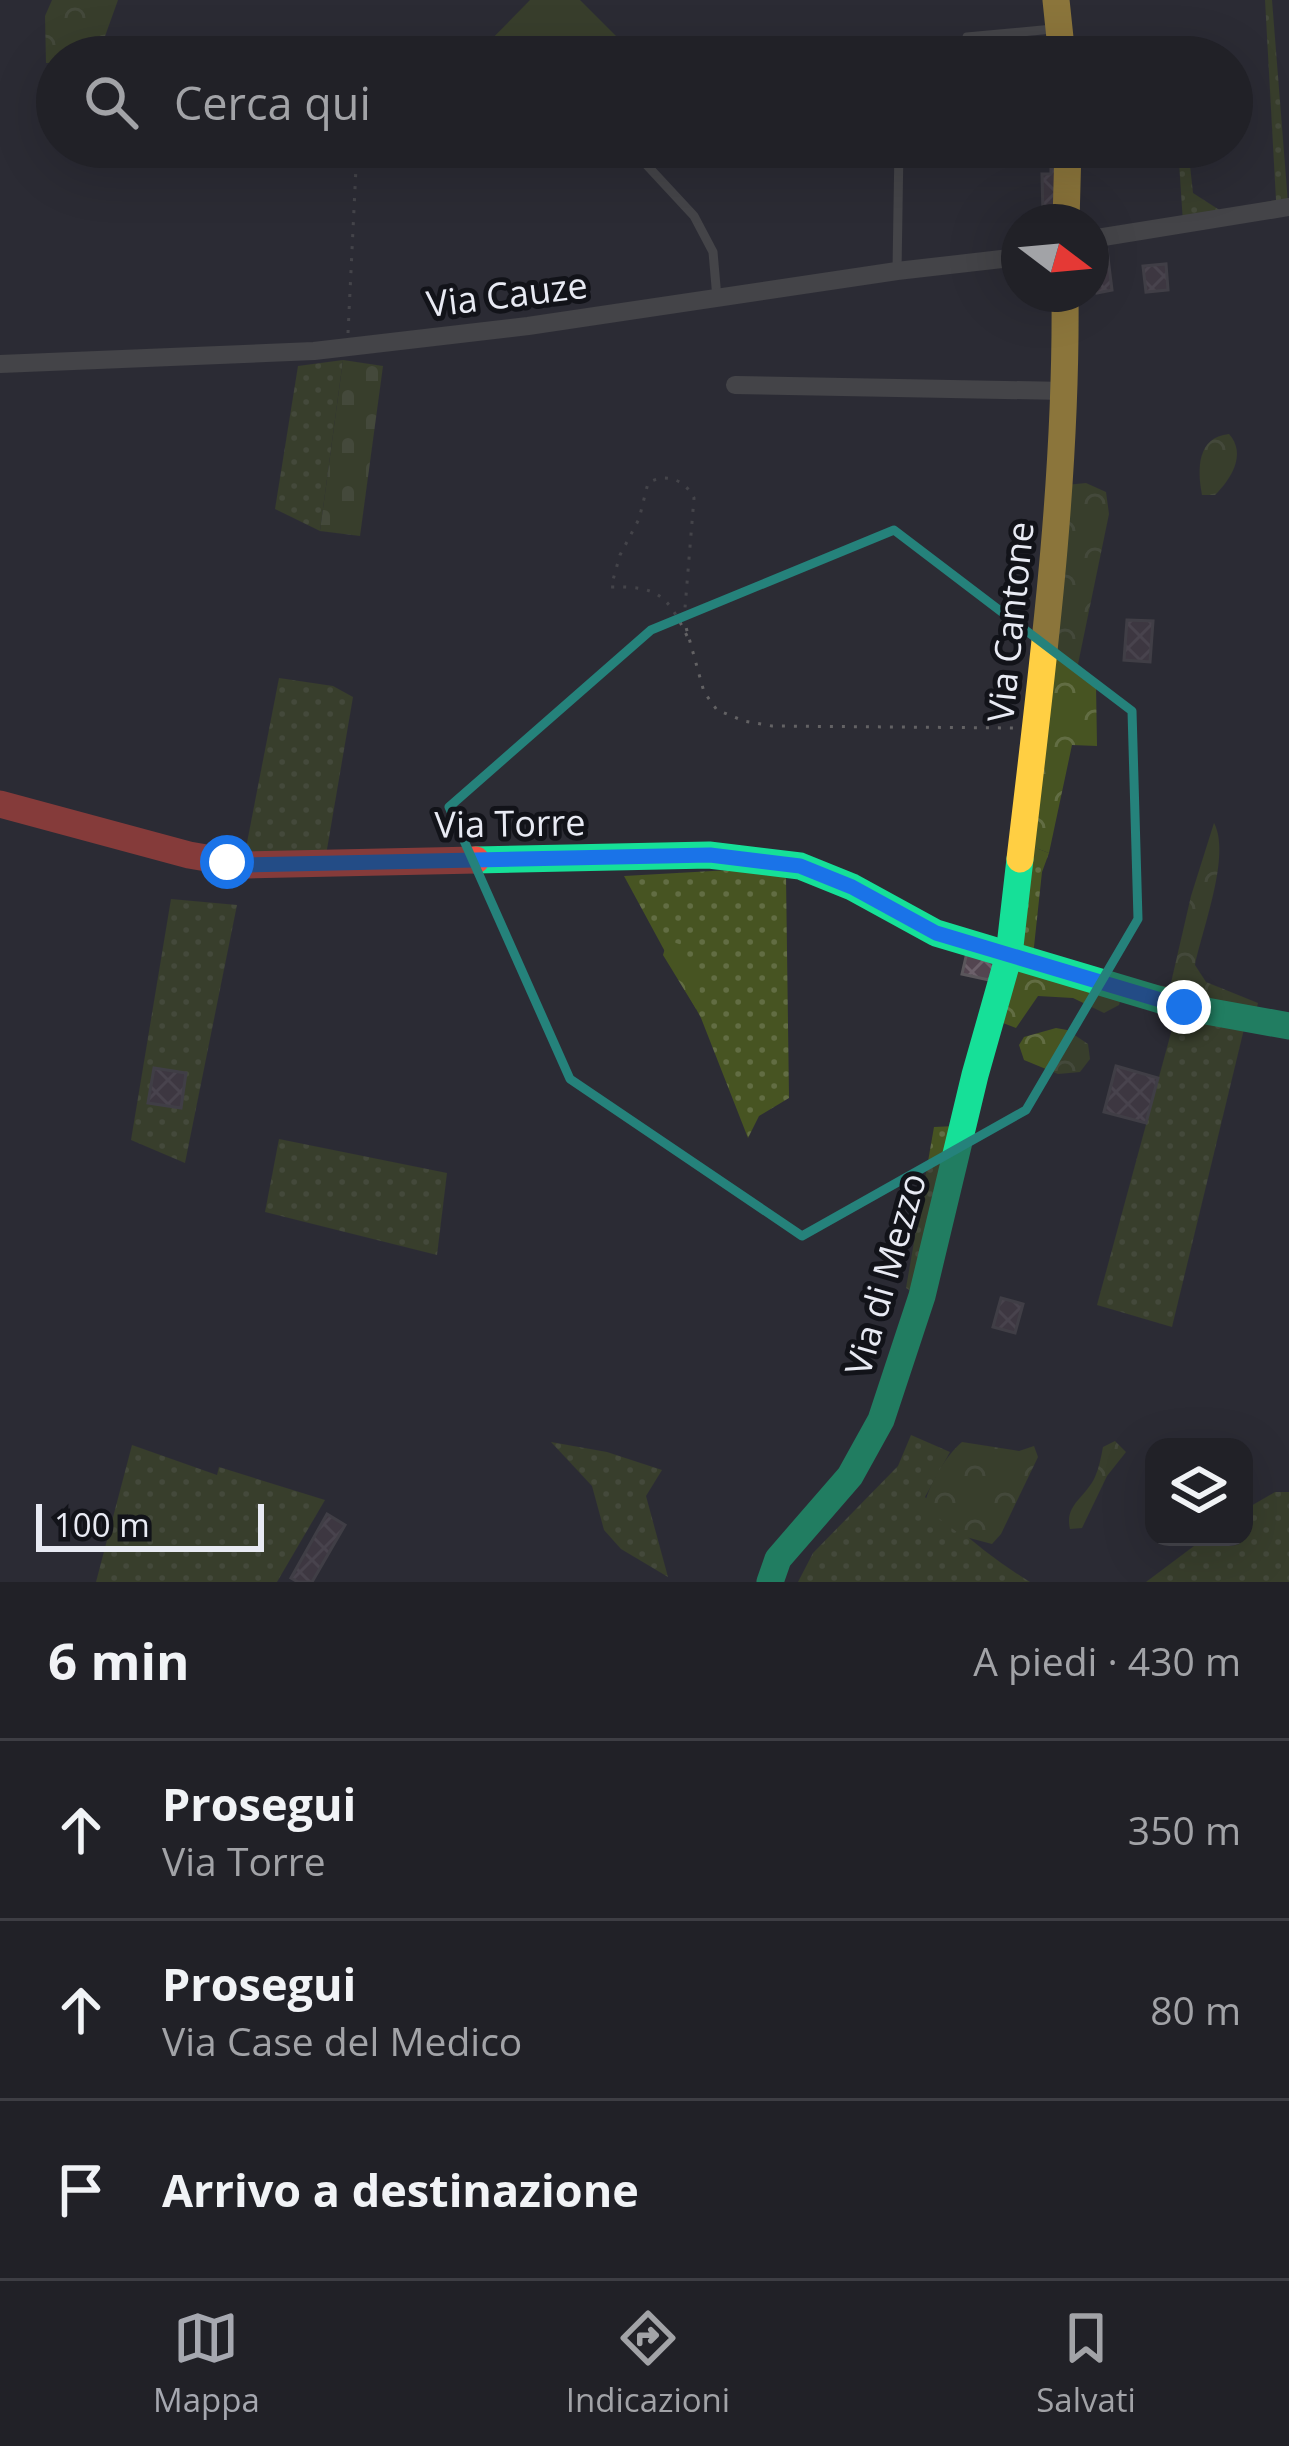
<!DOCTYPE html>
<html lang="it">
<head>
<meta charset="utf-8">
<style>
  :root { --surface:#212127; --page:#29292f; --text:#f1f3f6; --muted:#a2a3a7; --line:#3e3e44; --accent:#a6a8b0 }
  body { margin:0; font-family:"Open Sans",sans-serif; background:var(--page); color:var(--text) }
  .controls { position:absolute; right:36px; bottom:36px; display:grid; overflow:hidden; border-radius:24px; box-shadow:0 12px 48px #0002 }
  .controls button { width:108px; height:108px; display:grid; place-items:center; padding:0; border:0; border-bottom:3px solid var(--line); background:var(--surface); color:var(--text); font:60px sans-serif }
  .compass { position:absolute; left:1001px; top:204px; width:108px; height:108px; border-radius:50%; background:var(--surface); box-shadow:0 12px 48px #0002; rotate:106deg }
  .scale { position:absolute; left:36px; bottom:30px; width:228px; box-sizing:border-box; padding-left:12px; border:6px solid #e8eaf3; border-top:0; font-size:33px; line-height:42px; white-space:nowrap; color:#e8eaf3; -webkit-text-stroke:9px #121319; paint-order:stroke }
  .stop { position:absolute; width:36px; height:36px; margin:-27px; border:9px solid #1a73e8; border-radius:50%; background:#fff }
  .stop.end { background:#1a73e8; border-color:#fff; box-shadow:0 3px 12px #0008 }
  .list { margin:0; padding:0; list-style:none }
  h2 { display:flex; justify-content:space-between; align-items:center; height:156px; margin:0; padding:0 48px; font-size:51px }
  h2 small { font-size:39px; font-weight:400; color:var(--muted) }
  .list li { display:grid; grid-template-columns:78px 1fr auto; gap:36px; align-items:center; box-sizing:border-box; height:180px; padding:0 48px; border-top:3px solid var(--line) }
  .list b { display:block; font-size:45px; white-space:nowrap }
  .list p { margin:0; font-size:39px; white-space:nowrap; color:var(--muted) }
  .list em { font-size:39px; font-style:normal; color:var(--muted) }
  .icon { flex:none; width:66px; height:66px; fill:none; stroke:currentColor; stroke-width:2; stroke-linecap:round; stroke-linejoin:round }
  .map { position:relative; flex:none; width:1289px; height:1582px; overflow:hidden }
  .search { position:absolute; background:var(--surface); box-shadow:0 12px 48px #0002; left:36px; right:36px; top:36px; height:132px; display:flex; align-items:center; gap:30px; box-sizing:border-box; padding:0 42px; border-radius:66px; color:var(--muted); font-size:45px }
  .sheet { height:696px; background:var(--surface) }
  nav { display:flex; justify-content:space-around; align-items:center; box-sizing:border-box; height:168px; border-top:3px solid var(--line); background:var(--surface); font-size:33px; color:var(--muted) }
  nav a { display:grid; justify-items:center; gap:6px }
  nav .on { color:var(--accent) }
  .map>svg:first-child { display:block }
  .grass { fill:url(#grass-dots) }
  .forest { fill:url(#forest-crowns) }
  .cemetery { fill:url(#cemetery-stones) }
  .park { fill:#475422 }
  .building { fill:url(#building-cross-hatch); stroke:#5a565b; stroke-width:3 }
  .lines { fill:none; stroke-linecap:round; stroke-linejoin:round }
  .path { stroke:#636264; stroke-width:3; stroke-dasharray:3 9; stroke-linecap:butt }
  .lane { stroke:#626260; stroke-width:9 }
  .street { stroke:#626260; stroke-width:18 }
  .fast { stroke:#16e098; stroke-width:27 }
  .slow { stroke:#ffcf43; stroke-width:27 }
  .jam { stroke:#f24e42; stroke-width:27 }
  .route { stroke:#1a73e8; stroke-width:15 }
  .marked { fill:none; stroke:#25827b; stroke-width:9; stroke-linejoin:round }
  .labels { text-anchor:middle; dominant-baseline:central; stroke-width:10; stroke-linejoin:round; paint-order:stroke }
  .street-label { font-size:36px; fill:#e8eaf3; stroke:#121319 }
</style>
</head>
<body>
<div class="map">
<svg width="1289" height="1582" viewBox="0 0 1289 1582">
  <defs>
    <pattern id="grass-dots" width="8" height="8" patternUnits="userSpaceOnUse" patternTransform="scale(3)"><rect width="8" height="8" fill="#475422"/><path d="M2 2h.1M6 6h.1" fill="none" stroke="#626d43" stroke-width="1.8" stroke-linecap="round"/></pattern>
    <pattern id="forest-crowns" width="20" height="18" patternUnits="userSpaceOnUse" patternTransform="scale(3)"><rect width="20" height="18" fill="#475422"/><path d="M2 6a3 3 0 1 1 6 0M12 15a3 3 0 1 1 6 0" fill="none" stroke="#626d43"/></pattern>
    <pattern id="cemetery-stones" width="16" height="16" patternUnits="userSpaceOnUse" patternTransform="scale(3)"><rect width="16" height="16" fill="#475422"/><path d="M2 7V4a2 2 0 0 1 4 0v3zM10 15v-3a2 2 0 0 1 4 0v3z" fill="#626d43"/></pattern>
    <pattern id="building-cross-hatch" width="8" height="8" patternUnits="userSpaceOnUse" patternTransform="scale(3)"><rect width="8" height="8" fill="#534550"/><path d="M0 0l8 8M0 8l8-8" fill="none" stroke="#6c606a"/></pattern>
  </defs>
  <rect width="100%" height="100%" fill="#2c2c34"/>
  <g class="grass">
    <path d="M1265 0H1272L1288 203 1183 223 1178 147H1188L1193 193 1221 211 1276 200Z"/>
    <path d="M343 360 320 531 275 509 298 366Z"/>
    <path d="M279 678 333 686 353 697 325 861 244 858Z"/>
    <path d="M1028 845 1049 853 1042 872 1033 956 1019 949Z"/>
    <path d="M730 870 786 876 789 1098 759 1116 748 1138 701 1018 624 876Z"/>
    <path d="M171 899 237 905 185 1163 131 1140Z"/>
    <path d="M1175 1018 1244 1029 1172 1327 1097 1305Z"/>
    <path d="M956 1126 914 1293 906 1288 934 1127Z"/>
    <path d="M279 1139 447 1173 437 1255 265 1212Z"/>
    <path d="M911 1435 950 1452 925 1497C957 1530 991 1558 1030 1582H798L813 1553 898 1466Z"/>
    <path d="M551 1442 607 1452 662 1470 646 1496 668 1577 621 1549 604 1530 592 1486Z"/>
    <path d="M132 1445 217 1475 219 1467 325 1500 277 1582H96Z"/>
    <path d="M1275 1492H1289V1582H1146L1206 1537H1244V1510Z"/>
  </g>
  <g class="forest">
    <path d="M52 0H118L104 39 87 57H57V63H46L45 16Z"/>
    <path d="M1229 434C1247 454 1231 479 1215 495H1202C1197 469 1197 437 1229 434Z"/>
    <path d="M1086 483 1106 492 1109 514 1078 664 1096 684 1097 746 1072 745 1049 853 1028 845 1066 485Z"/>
    <path d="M1214 823C1231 855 1203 927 1195 965L1206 982 1258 1003 1255 1015 1132 981 1170 987 1191 896Z"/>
    <path d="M673 942 682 945C692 967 707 986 696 1009L663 955 666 945Z"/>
    <path d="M1019 960 1122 995 1119 1005 1104 1013 1073 998 1038 996 1016 1028 1003 1023Z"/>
    <path d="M1056 1028 1067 1030 1088 1044 1090 1059 1080 1072 1058 1074 1024 1060 1019 1045 1024 1037Z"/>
    <path d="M1115 1441 1126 1452 1107 1476 1082 1528 1070 1529C1064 1505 1086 1497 1095 1477 1099 1468 1101 1457 1103 1447Z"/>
    <path d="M962 1442 1019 1451 1034 1446 1038 1457 1001 1534 992 1544 962 1536 924 1507C928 1486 946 1455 962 1442Z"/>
  </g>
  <path class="cemetery" d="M343 360 383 366 360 536 320 531Z"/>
  <path class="park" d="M530 0H580L632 52 627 57H480L477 54Z"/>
  <g class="building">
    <path d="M1051 168H1062L1061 212 1043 214 1042 174H1051Z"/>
    <path d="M1107 250 1112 290 1097 293 1091 252Z"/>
    <path d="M1166 264 1168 290 1146 292 1143 266Z"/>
    <path d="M1127 620 1153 621 1150 662 1124 660Z"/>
    <path d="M968 948 1003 956 998 982 962 974Z"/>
    <path d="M1116 1066 1158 1078 1146 1123 1104 1112Z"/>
    <path d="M154 1068 186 1073 181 1108 148 1103Z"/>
    <path d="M1001 1298 1023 1304 1015 1333 993 1327Z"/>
    <path d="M327 1514 345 1525 312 1582H298L291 1578Z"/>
  </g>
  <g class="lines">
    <g class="path">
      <path d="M348 333 357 147"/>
      <path d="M687 636C667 595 658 586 611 587L620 555 639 519 648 483C666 472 685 480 694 498L684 620 704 692 717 710 744 721 772 726 1016 728"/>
    </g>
    <g class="lane">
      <path d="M872 46 903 45V57"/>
      <path d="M903 54 965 50 967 37 1053 29"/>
      <path d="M630 147 694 216 713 252 717 298"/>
      <path d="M897 271 899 147"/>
    </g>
    <g class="street">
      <path d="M1091 239 1289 207"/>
      <path d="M0 364 314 351 528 326 897 271 1019 257"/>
      <path d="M735 385 1066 391"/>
    </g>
    <g class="fast">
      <path d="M476 860 709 855 800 866 852 887 936 933 1184 1007 1289 1026"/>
      <path d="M770 1582 778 1559 850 1476 881 1420 922 1296 975 1075 1009 955 1020 859"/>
    </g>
    <g class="slow">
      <path d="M1056 0 1062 57"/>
      <path d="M1066 222 1068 147"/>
      <path d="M1020 859C1042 671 1067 483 1065 294"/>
    </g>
    <path class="jam" d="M0 804 189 855 247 865 476 860"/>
  </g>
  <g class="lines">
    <path class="route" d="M227 862 247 865 710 855 800 866 852 887 936 933 1184 1007"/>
  </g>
  <path d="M0 0H1289V1582H0ZM894 530 1132 711 1138 919 1026 1110 802 1236 570 1079 449 807 651 630Z" fill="#2c2c34" fill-opacity=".55" fill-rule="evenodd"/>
  <path class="marked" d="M894 530 1132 711 1138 919 1026 1110 802 1236 570 1079 449 807 651 630Z"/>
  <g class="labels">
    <g class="street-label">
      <text transform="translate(507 294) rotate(-7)">Via Cauze</text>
      <text transform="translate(1010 622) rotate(-84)">Via Cantone</text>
      <text transform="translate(510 823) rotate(-1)">Via Torre</text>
      <text transform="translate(885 1274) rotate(-74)">Via di Mezzo</text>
    </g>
  </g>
</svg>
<div class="controls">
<button><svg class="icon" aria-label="layers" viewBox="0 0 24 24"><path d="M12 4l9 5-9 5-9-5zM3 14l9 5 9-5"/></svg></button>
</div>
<svg class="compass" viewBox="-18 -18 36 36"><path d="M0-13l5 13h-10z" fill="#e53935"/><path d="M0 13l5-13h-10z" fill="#a2a3a7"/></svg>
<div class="scale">100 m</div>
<div class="stop" style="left:227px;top:862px"></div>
<div class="stop end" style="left:1184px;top:1007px"></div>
<div class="search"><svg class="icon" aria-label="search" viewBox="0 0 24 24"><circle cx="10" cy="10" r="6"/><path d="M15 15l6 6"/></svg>Cerca qui</div>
</div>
<section class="sheet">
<h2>6 min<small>A piedi · 430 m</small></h2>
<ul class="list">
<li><svg class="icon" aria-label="ahead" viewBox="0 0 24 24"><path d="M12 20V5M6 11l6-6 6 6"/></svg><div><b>Prosegui</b><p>Via Torre</p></div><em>350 m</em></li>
<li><svg class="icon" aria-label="ahead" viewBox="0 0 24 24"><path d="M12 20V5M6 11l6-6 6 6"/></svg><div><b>Prosegui</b><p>Via Case del Medico</p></div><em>80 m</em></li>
<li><svg class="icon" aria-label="arrive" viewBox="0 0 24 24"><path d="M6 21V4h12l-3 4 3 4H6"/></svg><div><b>Arrivo a destinazione</b></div></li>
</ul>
</section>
<nav>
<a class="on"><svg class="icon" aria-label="map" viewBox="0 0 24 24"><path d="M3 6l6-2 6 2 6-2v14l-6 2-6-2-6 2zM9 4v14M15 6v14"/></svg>Mappa</a>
<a><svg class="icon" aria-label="directions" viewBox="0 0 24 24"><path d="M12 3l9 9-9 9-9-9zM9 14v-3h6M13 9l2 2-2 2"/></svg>Indicazioni</a>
<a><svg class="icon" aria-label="saved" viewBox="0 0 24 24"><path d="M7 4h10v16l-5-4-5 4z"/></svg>Salvati</a>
</nav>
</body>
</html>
